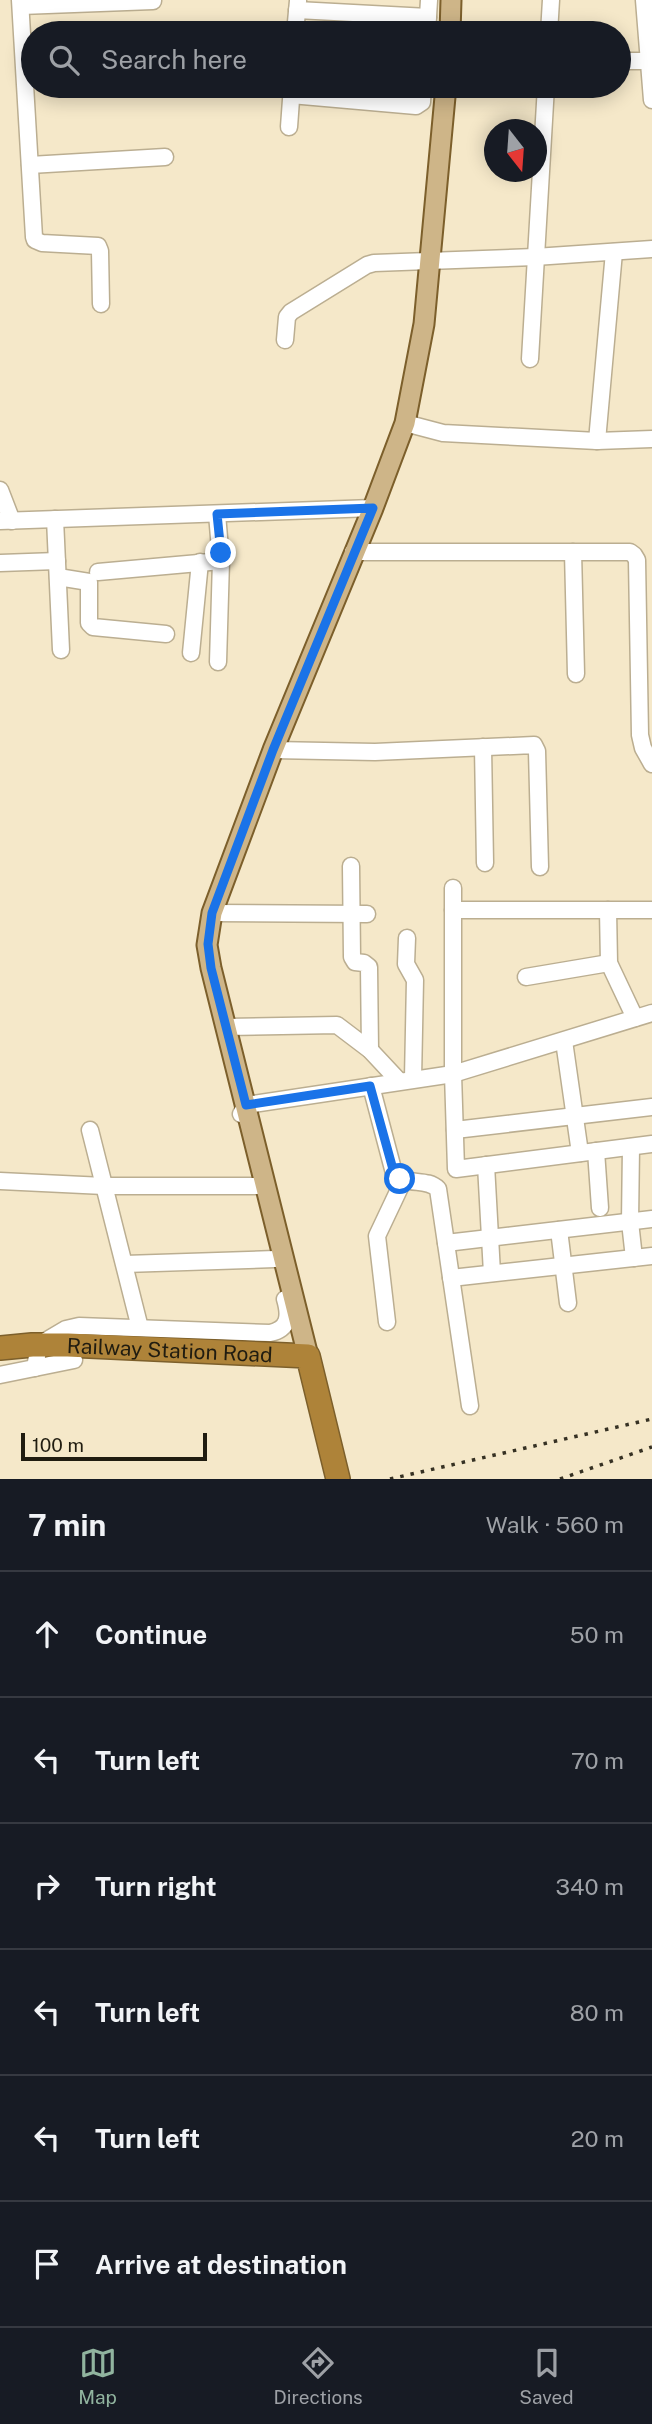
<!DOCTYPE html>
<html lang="en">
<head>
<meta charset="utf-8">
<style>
  :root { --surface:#171b24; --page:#242831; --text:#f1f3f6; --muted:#9ea1a6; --line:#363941; --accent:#91b49f }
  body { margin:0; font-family:"Public Sans",sans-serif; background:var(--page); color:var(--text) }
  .compass { position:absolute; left:484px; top:119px; width:63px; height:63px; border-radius:50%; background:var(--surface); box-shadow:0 4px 18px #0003; rotate:163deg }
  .scale { position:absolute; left:21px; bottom:18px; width:186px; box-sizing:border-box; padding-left:7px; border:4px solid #201c10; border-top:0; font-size:19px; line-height:24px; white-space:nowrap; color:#201c10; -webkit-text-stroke:5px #f5e8c9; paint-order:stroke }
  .stop { position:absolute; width:21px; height:21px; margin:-16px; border:5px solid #1a73e8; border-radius:50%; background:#fff }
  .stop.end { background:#1a73e8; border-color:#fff; box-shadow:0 2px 7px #0008 }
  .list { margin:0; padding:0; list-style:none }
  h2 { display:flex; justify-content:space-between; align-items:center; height:91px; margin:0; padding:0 28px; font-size:30px }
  h2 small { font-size:23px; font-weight:400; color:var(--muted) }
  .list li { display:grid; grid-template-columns:46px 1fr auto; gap:21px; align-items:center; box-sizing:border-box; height:126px; padding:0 28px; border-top:2px solid var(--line) }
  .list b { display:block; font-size:26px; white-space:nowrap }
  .list em { font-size:23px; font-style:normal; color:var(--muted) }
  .icon { flex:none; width:38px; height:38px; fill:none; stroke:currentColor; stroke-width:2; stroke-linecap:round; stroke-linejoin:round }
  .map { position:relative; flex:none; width:652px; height:1479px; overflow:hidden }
  .search { position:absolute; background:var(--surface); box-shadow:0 4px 18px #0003; left:21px; right:21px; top:21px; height:77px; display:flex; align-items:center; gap:18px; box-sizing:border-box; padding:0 24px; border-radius:38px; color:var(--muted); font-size:26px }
  .sheet { height:847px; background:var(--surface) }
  nav { display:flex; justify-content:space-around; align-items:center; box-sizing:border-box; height:98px; border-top:2px solid var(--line); background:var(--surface); font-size:19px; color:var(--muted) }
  nav a { display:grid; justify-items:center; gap:4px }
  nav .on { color:var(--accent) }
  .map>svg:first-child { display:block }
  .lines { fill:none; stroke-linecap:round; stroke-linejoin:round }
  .minor-casing { stroke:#bbae91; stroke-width:19 }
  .major-casing { stroke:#7c5f2b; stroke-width:23 }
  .highway-casing { stroke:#7c5f2b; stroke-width:26 }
  .minor { stroke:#fff; stroke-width:16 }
  .major { stroke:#ceb588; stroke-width:19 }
  .highway { stroke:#ae8339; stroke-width:23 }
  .rail { stroke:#363123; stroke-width:3.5; stroke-dasharray:3.5 7; stroke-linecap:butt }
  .route { stroke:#1a73e8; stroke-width:9 }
  .labels { text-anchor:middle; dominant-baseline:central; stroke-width:6; stroke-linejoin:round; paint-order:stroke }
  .street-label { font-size:21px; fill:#201c10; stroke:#f5e8c9 }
</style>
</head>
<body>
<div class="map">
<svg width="652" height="1479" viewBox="0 0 652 1479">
  <rect width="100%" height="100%" fill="#f5e8c9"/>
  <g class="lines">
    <g class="minor-casing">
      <g id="minor">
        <path d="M20 0 34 237 35 240 42 243 98 246 100 251 101 304"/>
        <path d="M644 0 652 100"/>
        <path d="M21 6 153 1"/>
        <path d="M297 10 428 17"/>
        <path d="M295 33 298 1"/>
        <path d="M427 33 429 0"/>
        <path d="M549 33 551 0"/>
        <path d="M619 61H652"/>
        <path d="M291 95 416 106 422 102 423 86"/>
        <path d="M289 127 292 86"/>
        <path d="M30 165 165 157"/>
        <path d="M285 340 287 317 291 312 367 265 374 263 535 257 652 249"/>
        <path d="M530 359 546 86"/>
        <path d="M405 423 443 433 597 441 652 439"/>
        <path d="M597 441 614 252"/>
        <path d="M0 490 12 521"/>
        <path d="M217 514 221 561 218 662"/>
        <path d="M55 519 61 650"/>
        <path d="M0 521 373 508"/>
        <path d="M353 552H630L634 555 637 560 640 735 643 748 652 764"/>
        <path d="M573 552 576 674"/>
        <path d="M0 563 57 561"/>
        <path d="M98 572 221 561"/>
        <path d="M58 577 89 582V623L93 627 166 634"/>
        <path d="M191 653 200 562"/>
        <path d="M483 747 485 863"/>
        <path d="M273 750 375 752 534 745 537 751 540 867"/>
        <path d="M351 866 352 957 355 962 364 963 369 967 370 1050"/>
        <path d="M453 888V1074L456 1169 652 1144"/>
        <path d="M453 910H652"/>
        <path d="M608 910 609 963 635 1018"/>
        <path d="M212 913 367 914"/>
        <path d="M407 938 406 964 415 980 413 1079"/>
        <path d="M526 977 609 963"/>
        <path d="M226 1027 337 1025 370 1050 399 1081"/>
        <path d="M564 1041 580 1153"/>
        <path d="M371 1086 394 1173C406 1187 426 1177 438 1189L470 1406"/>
        <path d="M241 1114 246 1105 453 1074 652 1013"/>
        <path d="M90 1130 140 1328"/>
        <path d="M455 1130 652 1107"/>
        <path d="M631 1147 630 1222 634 1258"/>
        <path d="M596 1151 600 1208"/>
        <path d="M486 1165 492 1273"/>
        <path d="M0 1181 104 1186H257"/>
        <path d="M559 1230 568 1303"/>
        <path d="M446 1243 652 1219"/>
        <path d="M125 1264 275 1259"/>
        <path d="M451 1278 652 1256"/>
        <path d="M387 1322 377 1236 403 1181"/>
        <path d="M35 1368 39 1345 66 1329 79 1326 270 1333C289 1329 290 1316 285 1299"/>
        <path d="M0 1375 74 1360"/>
      </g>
    </g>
    <g class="major-casing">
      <g id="major">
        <path d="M450 33 451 0"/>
        <path d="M308 1356 211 968 207 945 212 913 273 750 373 508 405 423 424 324 446 86"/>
      </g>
    </g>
    <g class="highway-casing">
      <g id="highway">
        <path id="s1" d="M0 1348 32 1345H68L308 1356 338 1479"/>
      </g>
    </g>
    <use href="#minor" class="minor"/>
    <use href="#major" class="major"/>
    <use href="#highway" class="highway"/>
    <g class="rail">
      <path d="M390 1479 652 1419"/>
      <path d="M560 1479 652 1447"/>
    </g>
  </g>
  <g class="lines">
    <path class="route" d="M221 553 217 514 373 508 273 750 212 913 208 944 211 968 246 1105 370 1086 394 1173 400 1179"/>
  </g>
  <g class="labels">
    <g class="street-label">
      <text stroke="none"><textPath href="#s1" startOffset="170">Railway Station Road</textPath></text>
    </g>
  </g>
</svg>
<svg class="compass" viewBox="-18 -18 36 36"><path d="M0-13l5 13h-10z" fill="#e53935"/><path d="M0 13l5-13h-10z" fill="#9ea1a6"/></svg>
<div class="scale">100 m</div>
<div class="stop" style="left:400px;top:1179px"></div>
<div class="stop end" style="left:221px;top:553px"></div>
<div class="search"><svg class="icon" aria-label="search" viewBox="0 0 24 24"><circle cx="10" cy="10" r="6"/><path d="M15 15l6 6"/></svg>Search here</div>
</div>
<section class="sheet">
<h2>7 min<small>Walk · 560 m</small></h2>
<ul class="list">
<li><svg class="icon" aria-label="ahead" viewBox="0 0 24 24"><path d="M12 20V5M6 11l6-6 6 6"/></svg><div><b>Continue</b></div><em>50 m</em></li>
<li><svg class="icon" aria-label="left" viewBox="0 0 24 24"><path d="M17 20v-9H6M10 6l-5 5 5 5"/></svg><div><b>Turn left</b></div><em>70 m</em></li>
<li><svg class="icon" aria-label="right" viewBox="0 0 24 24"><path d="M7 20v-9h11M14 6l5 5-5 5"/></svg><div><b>Turn right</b></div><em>340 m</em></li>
<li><svg class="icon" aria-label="left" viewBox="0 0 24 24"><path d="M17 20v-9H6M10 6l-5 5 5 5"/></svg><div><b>Turn left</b></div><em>80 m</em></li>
<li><svg class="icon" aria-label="left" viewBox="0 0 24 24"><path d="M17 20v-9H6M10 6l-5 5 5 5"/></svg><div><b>Turn left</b></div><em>20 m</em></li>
<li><svg class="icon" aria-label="arrive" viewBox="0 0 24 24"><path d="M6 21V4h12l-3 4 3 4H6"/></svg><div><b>Arrive at destination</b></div></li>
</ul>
</section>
<nav>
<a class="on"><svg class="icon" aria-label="map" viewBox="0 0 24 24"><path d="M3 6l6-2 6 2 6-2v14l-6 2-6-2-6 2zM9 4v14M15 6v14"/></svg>Map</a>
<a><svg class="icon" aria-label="directions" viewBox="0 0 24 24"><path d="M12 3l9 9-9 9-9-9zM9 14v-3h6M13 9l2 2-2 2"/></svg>Directions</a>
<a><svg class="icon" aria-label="saved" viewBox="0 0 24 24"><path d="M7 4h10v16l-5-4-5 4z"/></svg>Saved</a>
</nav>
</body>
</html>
